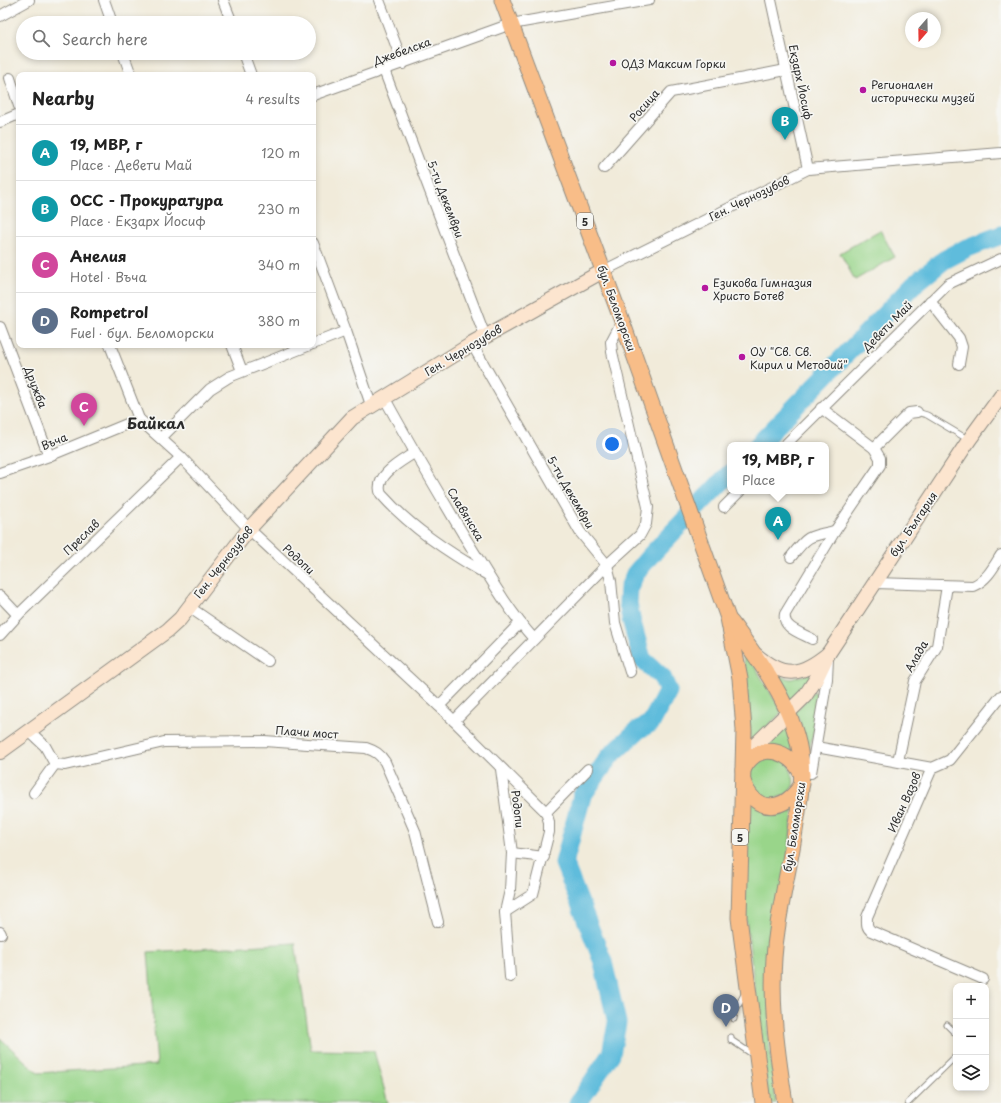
<!DOCTYPE html>
<html lang="en">
<head>
<meta charset="utf-8">
<style>
  :root { --surface:#fff; --page:#f6f6f6; --text:#222; --muted:#767676; --line:#e0e0e0; --accent:#111827 }
  body { margin:0; font-family:"Playpen Sans",sans-serif; background:var(--page); color:var(--text) }
  .controls { position:absolute; right:12px; bottom:12px; display:grid; overflow:hidden; border-radius:8px; box-shadow:0 2px 6px #0003 }
  .controls button { width:36px; height:36px; display:grid; place-items:center; padding:0; border:0; border-bottom:1px solid var(--line); background:var(--surface); color:var(--text); font:20px sans-serif }
  .compass { position:absolute; left:905px; top:12px; width:36px; height:36px; border-radius:50%; background:var(--surface); box-shadow:0 2px 6px #0003; rotate:200deg }
  .you { position:absolute; left:612px; top:444px; width:14px; height:14px; margin:-10px; border:3px solid #fff; border-radius:50%; background:#1a73e8; box-shadow:0 0 0 6px #1a73e833 }
  .badge { display:grid; place-items:center; width:26px; height:26px; border-radius:50%; background:var(--accent); color:#fff; font-size:13px; font-weight:700 }
  .pin { position:absolute; translate:-50% -33px; filter:drop-shadow(0 1px 2px #0008) }
  .pin::after { content:''; position:absolute; top:21px; width:14px; height:12px; background:inherit; clip-path:polygon(0 0,100% 0,50% 100%) }
  .popup { position:absolute; left:727px; top:442px; width:102px; height:52px; box-sizing:border-box; display:grid; place-content:center; border-radius:8px; background:var(--surface); filter:drop-shadow(0 1px 3px #0005); font-size:13px; white-space:nowrap; color:var(--muted) }
  .popup b { font-size:15px; color:var(--text) }
  .popup::after { content:''; position:absolute; left:50%; top:100%; margin-left:-8px; border:8px solid transparent; border-top-color:var(--surface) }
  .list { margin:0; padding:0; list-style:none }
  h2 { display:flex; justify-content:space-between; align-items:center; height:52px; margin:0; padding:0 16px; font-size:17px }
  h2 small { font-size:13px; font-weight:400; color:var(--muted) }
  .list li { display:grid; grid-template-columns:26px 1fr auto; gap:12px; align-items:center; box-sizing:border-box; height:56px; padding:0 16px; border-top:1px solid var(--line) }
  .list b { display:block; font-size:15px; white-space:nowrap }
  .list p { margin:0; font-size:13px; white-space:nowrap; color:var(--muted) }
  .list em { font-size:13px; font-style:normal; color:var(--muted) }
  .icon { flex:none; width:22px; height:22px; fill:none; stroke:currentColor; stroke-width:2; stroke-linecap:round; stroke-linejoin:round }
  .map { position:relative; flex:none; width:1001px; height:1103px; overflow:hidden }
  .search { position:absolute; background:var(--surface); box-shadow:0 2px 6px #0003; left:16px; top:16px; width:300px; height:44px; display:flex; align-items:center; gap:10px; box-sizing:border-box; padding:0 14px; border-radius:22px; color:var(--muted); font-size:15px }
  .panel { position:absolute; background:var(--surface); box-shadow:0 2px 6px #0003; left:16px; top:72px; width:300px; height:276px; border-radius:8px }
  .map>svg:first-child { display:block }
  .green { fill:#99d58a; stroke:#62805a }
  .lines { fill:none; stroke-linecap:round; stroke-linejoin:round }
  .river { stroke:#5ebcdc; stroke-width:19 }
  .lane-casing { stroke:#8e8b82; stroke-width:7 }
  .street-casing { stroke:#8e8b82; stroke-width:12 }
  .secondary-casing { stroke:#8e8b82; stroke-width:16 }
  .primary-casing { stroke:#8e8b82; stroke-width:17 }
  .lane { stroke:#fff; stroke-width:5 }
  .street { stroke:#fff; stroke-width:10 }
  .secondary { stroke:#fce5cf; stroke-width:14 }
  .primary { stroke:#f8bd88; stroke-width:15 }
  .poi-dot { fill:#b5179e; stroke:#f6f6f2; stroke-width:1.5 }
  .labels { text-anchor:middle; dominant-baseline:central; stroke-width:3.5; stroke-linejoin:round; paint-order:stroke }
  .shield { fill:#f6f6f2; stroke:#686867; stroke-width:1 }
  .shield-label { font-size:10px; font-weight:bold; fill:#2b2b2b }
  .street-label { font-size:11px; fill:#2b2b2b; stroke:#f6f6f2 }
  .poi-label { font-size:11px; fill:#2b2b2b; stroke:#f6f6f2; text-anchor:start }
  .district-label { font-size:15px; font-weight:bold; fill:#2b2b2b; stroke:#f6f6f2 }
</style>
</head>
<body>
<div class="map">
<svg width="1001" height="1103" viewBox="0 0 1001 1103">
  <rect width="100%" height="100%" fill="#f6f6f2"/>
  <filter id="ink" filterUnits="userSpaceOnUse"><feTurbulence type="fractalNoise" baseFrequency=".025" numOctaves="2"/><feDisplacementMap in="SourceGraphic" scale="8" xChannelSelector="R" yChannelSelector="G"/><feConvolveMatrix kernelMatrix="1 2 1 2 8 2 1 2 1" color-interpolation-filters="sRGB"/></filter>
  <filter id="wash" filterUnits="userSpaceOnUse"><feTurbulence type="fractalNoise" baseFrequency=".012" numOctaves="4" result="noise"/><feDisplacementMap in="SourceGraphic" scale="16" xChannelSelector="R" yChannelSelector="G"/><feGaussianBlur stdDeviation="0.9" result="paint"/><feColorMatrix in="noise" values="0 0 0 0 0 0 0 0 0 0 0 0 0 0 0 0 0 1.4 0 .05"/><feComposite in="paint" operator="in"/></filter>
  <g filter="url(#wash)">
    <rect width="100%" height="100%" fill="#f1ebda"/>
    <g class="green">
      <path d="M880 230 895 257 855 280 840 253Z"/>
      <path d="M746 652 782 712 750 743 743 653Z"/>
      <path d="M811 673 813 676 792 704 775 675 791 679Z"/>
      <path d="M814 691C825 701 811 740 808 753L800 722 795 712Z"/>
      <path d="M785 721 793 754 757 749Z"/>
      <path d="M765 757 787 762C801 789 792 794 767 801L750 787C749 769 750 767 765 757Z"/>
      <path d="M748 801 794 804 768 1033 776 1103H769L744 903Z"/>
      <path d="M295 943 311 1050 374 1051 388 1103H0V1038L38 1073 157 1065 148 952Z"/>
    </g>
    <g class="lines">
      <g class="river">
        <path d="M758 445 913 285 944 260 965 249 1001 235"/>
        <path d="M578 1103 611 1054 617 1023 603 962 564 863 582 796 610 756 638 730 651 723 668 691 662 677 642 659 631 619 628 603 629 588 635 574 649 557 730 473"/>
      </g>
    </g>
  </g>
  <g filter="url(#ink)">
    <g class="lines">
      <g class="lane-casing">
        <g id="lane">
          <path d="M917 412 927 415 969 440"/>
          <path d="M734 1019 735 1012 745 992"/>
          <path d="M947 1025 956 1034"/>
          <path d="M731 1037V1040L755 1056"/>
          <path d="M908 1103 956 1056"/>
        </g>
      </g>
      <g class="street-casing">
        <g id="street">
          <path d="M104 0 112 23"/>
          <path d="M223 0 232 23"/>
          <path d="M379 0 403 64"/>
          <path d="M771 0 808 169"/>
          <path d="M0 16 29 0"/>
          <path d="M123 53 131 75"/>
          <path d="M243 53 251 75"/>
          <path d="M384 70 485 336"/>
          <path d="M10 78 19 106"/>
          <path d="M313 95 511 24 649 0"/>
          <path d="M0 122 19 114"/>
          <path d="M604 168 671 92 786 70"/>
          <path d="M313 243 346 331 371 405"/>
          <path d="M603 271 808 169 1001 153"/>
          <path d="M930 301 959 338 962 347 959 364"/>
          <path d="M0 327 49 456"/>
          <path d="M313 344 346 331"/>
          <path d="M472 344 580 532 607 565 611 581 615 623 630 672"/>
          <path d="M110 345 139 419 181 457 249 529 439 706 546 812 588 769"/>
          <path d="M232 345 242 371"/>
          <path d="M384 397C410 445 438 492 466 539 487 573 507 609 534 639"/>
          <path d="M161 438 210 389 229 377 310 345"/>
          <path d="M785 445 948 284 1001 259"/>
          <path d="M874 448 909 413 917 412"/>
          <path d="M414 453C402 461 373 476 381 494 410 527 448 552 486 574"/>
          <path d="M0 473 49 456 139 419"/>
          <path d="M724 507 740 491"/>
          <path d="M791 557C808 535 809 536 835 531"/>
          <path d="M875 583 973 586C987 580 993 568 1001 555"/>
          <path d="M0 596 18 615"/>
          <path d="M189 607 268 661"/>
          <path d="M0 635 18 615 181 457"/>
          <path d="M812 639C801 633 782 628 785 614L835 531 880 465V458L874 448 821 408"/>
          <path d="M439 706 520 623"/>
          <path d="M454 721 607 565 640 535 646 524 648 507 612 352 611 342 622 321"/>
          <path d="M29 731 45 746 55 764 34 793"/>
          <path d="M816 747 932 768"/>
          <path d="M898 761 915 681 937 646 947 586"/>
          <path d="M55 764 65 765 164 742 264 741 366 748C375 751 380 754 385 762L415 831 438 922"/>
          <path d="M501 769 512 853 510 890 505 912 510 977"/>
          <path d="M811 773 827 679 828 659"/>
          <path d="M512 853 544 857"/>
          <path d="M505 912 533 894 549 832V822L546 812"/>
          <path d="M0 932 1 934"/>
          <path d="M983 979 871 931C866 927 867 923 867 917L932 768 950 760 1001 696"/>
        </g>
      </g>
      <g class="secondary-casing">
        <g id="secondary">
          <path d="M756 655C784 679 801 676 828 654"/>
          <path d="M0 752 168 630 180 619 249 529 352 418 472 344 603 271"/>
          <path d="M743 757 805 696 816 679 828 654 969 440 1001 396"/>
        </g>
      </g>
      <g class="primary-casing">
        <g id="primary">
          <path d="M502 0 622 321 728 618 740 678 744 730 739 918 763 1103"/>
          <path d="M731 622C759 660 792 704 800 752 804 776 800 800 796 824 791 860 782 895 777 931 768 989 776 1046 785 1103"/>
          <path d="M743 770C757 740 790 749 802 775"/>
          <path d="M743 781C755 815 785 812 802 784"/>
        </g>
      </g>
      <use href="#lane" class="lane"/>
      <use href="#street" class="street"/>
      <use href="#secondary" class="secondary"/>
      <use href="#primary" class="primary"/>
    </g>
  </g>
  <g class="poi-dot">
    <circle cx="613" cy="63" r="4"/>
    <circle cx="863" cy="90" r="4"/>
    <circle cx="705" cy="288" r="4"/>
    <circle cx="742" cy="357" r="4"/>
  </g>
  <g class="labels">
    <g class="shield">
      <rect x="577" y="213" width="16" height="16" rx="3"/>
      <rect x="732" y="829" width="16" height="16" rx="3"/>
    </g>
    <g class="shield-label">
      <text x="585" y="221">5</text>
      <text x="740" y="837">5</text>
    </g>
    <g class="street-label">
      <text transform="translate(402 51) rotate(-20)">Джебелска</text>
      <text transform="translate(801 82) rotate(78)">Екзарх Йосиф</text>
      <text transform="translate(644 105) rotate(-49)">Росица</text>
      <text transform="translate(749 198) rotate(-26)">Ген. Чернозубов</text>
      <text transform="translate(446 199) rotate(69)">5-ти Декември</text>
      <text transform="translate(617 308) rotate(70)">бул. Беломорски</text>
      <text transform="translate(887 326) rotate(-45)">Девети Май</text>
      <text transform="translate(463 350) rotate(-31)">Ген. Чернозубов</text>
      <text transform="translate(36 387) rotate(69)">Дружба</text>
      <text transform="translate(54 441) rotate(-22)">Въча</text>
      <text transform="translate(571 492) rotate(60)">5-ти Декември</text>
      <text transform="translate(466 514) rotate(59)">Славянска</text>
      <text transform="translate(913 524) rotate(-56)">бул. България</text>
      <text transform="translate(81 537) rotate(-44)">Преслав</text>
      <text transform="translate(299 559) rotate(43)">Родопи</text>
      <text transform="translate(223 562) rotate(-52)">Ген. Чернозубов</text>
      <text transform="translate(916 656) rotate(-60)">Алада</text>
      <text transform="translate(307 732) rotate(4)">Плачи мост</text>
      <text transform="translate(904 802) rotate(-66)">Иван Вазов</text>
      <text transform="translate(518 809) rotate(83)">Родопи</text>
      <text transform="translate(794 827) rotate(-81)">бул. Беломорски</text>
    </g>
    <g class="poi-label">
      <text x="621" y="63">ОДЗ Максим Горки</text>
      <text x="871" y="84">Регионален<tspan x="871" dy="13">исторически музей</tspan></text>
      <text x="713" y="282">Езикова Гимназия<tspan x="713" dy="13">Христо Ботев</tspan></text>
      <text x="750" y="351">ОУ "Св. Св.<tspan x="750" dy="13">Кирил и Методий"</tspan></text>
    </g>
    <g class="district-label">
      <text x="156" y="422">Байкал</text>
    </g>
  </g>
</svg>
<div class="controls">
<button>+</button>
<button>−</button>
<button><svg class="icon" aria-label="layers" viewBox="0 0 24 24"><path d="M12 4l9 5-9 5-9-5zM3 14l9 5 9-5"/></svg></button>
</div>
<svg class="compass" viewBox="-18 -18 36 36"><path d="M0-13l5 13h-10z" fill="#e53935"/><path d="M0 13l5-13h-10z" fill="#767676"/></svg>
<div class="you"></div>
<div class="pin badge" style="left:778px;top:540px;background:#0f9aa8">A</div>
<div class="popup"><b>19, МВР, г</b>Place</div>
<div class="pin badge" style="left:785px;top:140px;background:#0f9aa8">B</div>
<div class="pin badge" style="left:84px;top:426px;background:#d1479c">C</div>
<div class="pin badge" style="left:726px;top:1027px;background:#5c6f8a">D</div>
<div class="search"><svg class="icon" aria-label="search" viewBox="0 0 24 24"><circle cx="10" cy="10" r="6"/><path d="M15 15l6 6"/></svg>Search here</div>
<section class="panel">
<h2>Nearby<small>4 results</small></h2>
<ul class="list">
<li><span class="badge" style="background:#0f9aa8">A</span><div><b>19, МВР, г</b><p>Place · Девети Май</p></div><em>120 m</em></li>
<li><span class="badge" style="background:#0f9aa8">B</span><div><b>ОСС - Прокуратура</b><p>Place · Екзарх Йосиф</p></div><em>230 m</em></li>
<li><span class="badge" style="background:#d1479c">C</span><div><b>Анелия</b><p>Hotel · Въча</p></div><em>340 m</em></li>
<li><span class="badge" style="background:#5c6f8a">D</span><div><b>Rompetrol</b><p>Fuel · бул. Беломорски</p></div><em>380 m</em></li>
</ul>
</section>
</div>
</body>
</html>
